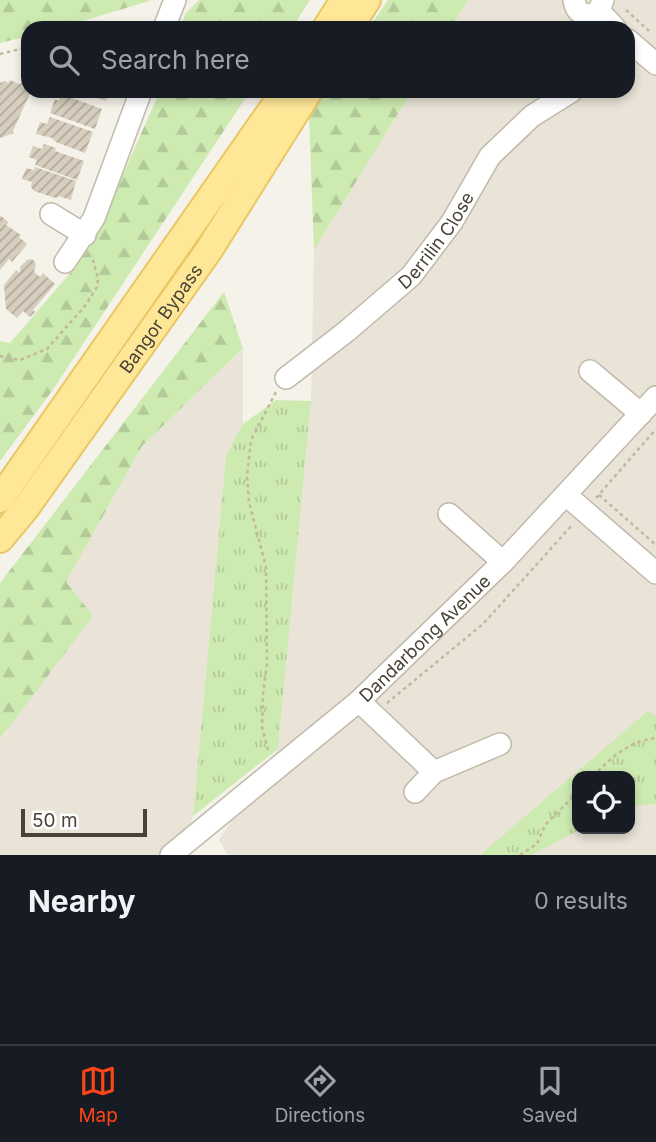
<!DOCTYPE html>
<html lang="en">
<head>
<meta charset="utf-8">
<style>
  :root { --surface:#171b24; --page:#242831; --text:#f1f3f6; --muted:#9ea1a6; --line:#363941; --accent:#ff4516 }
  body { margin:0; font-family:Inter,sans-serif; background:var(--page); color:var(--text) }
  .controls { position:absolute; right:21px; bottom:21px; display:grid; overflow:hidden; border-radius:14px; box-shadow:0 4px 10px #0003 }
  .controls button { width:63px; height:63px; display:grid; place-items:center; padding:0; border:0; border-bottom:2px solid var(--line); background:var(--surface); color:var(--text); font:35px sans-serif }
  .scale { position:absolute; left:21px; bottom:18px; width:126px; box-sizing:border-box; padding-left:7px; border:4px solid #494337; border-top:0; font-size:19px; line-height:24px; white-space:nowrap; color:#494337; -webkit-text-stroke:5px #fff; paint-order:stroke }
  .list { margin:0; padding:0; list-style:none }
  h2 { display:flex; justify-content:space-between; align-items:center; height:91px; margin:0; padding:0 28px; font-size:30px }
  h2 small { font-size:23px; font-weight:400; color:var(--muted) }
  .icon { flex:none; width:38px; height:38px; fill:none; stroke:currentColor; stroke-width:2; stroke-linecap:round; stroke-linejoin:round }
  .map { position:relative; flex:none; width:656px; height:855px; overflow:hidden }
  .search { position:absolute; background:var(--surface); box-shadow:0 4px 10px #0003; left:21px; right:21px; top:21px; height:77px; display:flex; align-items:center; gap:18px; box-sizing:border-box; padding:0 24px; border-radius:21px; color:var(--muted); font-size:26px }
  .sheet { height:189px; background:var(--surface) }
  nav { display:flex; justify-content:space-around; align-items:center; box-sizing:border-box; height:98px; border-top:2px solid var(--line); background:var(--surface); font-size:19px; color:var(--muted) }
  nav a { display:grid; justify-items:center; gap:4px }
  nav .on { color:var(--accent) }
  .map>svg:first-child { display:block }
  .residential { fill:#e9e4d7; fill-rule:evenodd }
  .grass { fill:url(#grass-tufts) }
  .forest { fill:url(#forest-firs) }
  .building { fill:url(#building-hatch) }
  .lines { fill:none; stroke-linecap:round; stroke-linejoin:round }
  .minor-casing { stroke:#c1baab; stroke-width:24 }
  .major-casing { stroke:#e8c764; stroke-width:30 }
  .path { stroke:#c3b79c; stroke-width:2.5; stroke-dasharray:3.5 3.5; stroke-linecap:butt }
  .minor { stroke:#fff; stroke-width:21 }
  .major { stroke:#ffe798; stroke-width:26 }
  .labels { text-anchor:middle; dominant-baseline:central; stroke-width:6; stroke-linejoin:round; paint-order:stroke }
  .street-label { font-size:18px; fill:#494337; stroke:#fff }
</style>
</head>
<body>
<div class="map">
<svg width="656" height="855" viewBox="0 0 656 855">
  <defs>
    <pattern id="grass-tufts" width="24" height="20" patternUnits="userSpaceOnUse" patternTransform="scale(1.75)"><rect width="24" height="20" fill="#cdeab1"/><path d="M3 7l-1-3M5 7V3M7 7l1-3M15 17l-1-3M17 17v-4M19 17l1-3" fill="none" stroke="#b2ca99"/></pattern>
    <pattern id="forest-firs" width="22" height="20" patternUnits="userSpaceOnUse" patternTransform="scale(1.75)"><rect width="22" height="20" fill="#cdeab1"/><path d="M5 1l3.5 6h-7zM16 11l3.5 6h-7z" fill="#b2ca99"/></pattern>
    <pattern id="building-hatch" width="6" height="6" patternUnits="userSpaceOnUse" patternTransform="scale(1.75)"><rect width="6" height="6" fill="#d7cebe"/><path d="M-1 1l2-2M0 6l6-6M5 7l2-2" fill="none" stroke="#b0a99b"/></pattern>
  </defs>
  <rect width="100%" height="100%" fill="#f5f2e9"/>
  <g class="residential">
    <path d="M468 0H656V855H228L219 840 278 749 311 401 314 250 412 91H628V28H451ZM577 776H630V829H577Z"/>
    <path d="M243 348V424L226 455 193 816 183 855H0V739L6 733 66 582 142 446Z"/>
  </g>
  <g class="grass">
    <path d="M276 400 311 401 278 749 193 816 226 455 243 424Z"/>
    <path d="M648 711 656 716V804L630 806V776H577V829H581L532 855H480Z"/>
  </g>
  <g class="forest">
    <path d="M0 0H149V1L60 28H28V36L0 43Z"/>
    <path d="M199 0H310L292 28H181L185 14Z"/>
    <path d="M388 0H468L451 28H369Z"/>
    <path d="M160 91H250L52 391 0 461V341L10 343 72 271 93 242Z"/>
    <path d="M325 91H412L314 250 309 115Z"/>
    <path d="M224 292 243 348 142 446 66 582 93 616 0 739V583Z"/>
  </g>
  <g class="building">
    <path d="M10 80 19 84 28 81V91H31L13 131 14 133 0 138V83L5 81 8 83Z"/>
    <path d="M79 91H110L106 101Z"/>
    <path d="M61 94 102 109 95 129 50 113 55 99 59 101Z"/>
    <path d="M50 117 93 132 85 153 56 142 52 138 36 134 40 122 47 124Z"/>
    <path d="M44 144 56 148 55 151 84 161 77 180 35 165 37 160 29 157 33 146 42 149Z"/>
    <path d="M35 167 76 181 71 200 58 196 57 198 52 197 34 191 31 187 32 182 22 179 26 168 34 170Z"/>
    <path d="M0 215 8 222 6 225 21 235 19 237 27 244 12 262 9 259 0 270Z"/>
    <path d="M32 259 36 263 34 272 40 277 43 273 55 284 33 310 35 312 30 317 23 311 17 318 6 309 4 285 16 270 20 273V267L27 260Z"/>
  </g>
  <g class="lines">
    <g class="minor-casing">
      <g id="minor">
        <path d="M574 0C576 14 587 19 599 11L603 0"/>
        <path d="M599 11 615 28"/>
        <path d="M164 28 175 0"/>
        <path d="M628 40 656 64"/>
        <path d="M51 214 85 235"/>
        <path d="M65 262 94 218 141 91"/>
        <path d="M590 371 641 414"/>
        <path id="s1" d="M286 378 347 331 411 276 452 222 490 156 532 116 572 91"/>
        <path d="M566 495 656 573"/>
        <path d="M449 514 503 562"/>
        <path d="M359 701 434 772"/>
        <path d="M415 792 434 772 500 744"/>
        <path id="s2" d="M171 855 359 701 503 562 656 397"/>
      </g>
    </g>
    <g class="major-casing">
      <g id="major">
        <path d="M326 28 344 0"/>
        <path d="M349 28 367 0"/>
        <path d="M0 499 285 91"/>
        <path id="s3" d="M0 539 25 509 209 250 309 91"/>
      </g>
    </g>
    <g class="path">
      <path d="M626 10 649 31"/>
      <path d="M132 28 145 26"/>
      <path d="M0 54 28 47"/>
      <path d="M0 356 20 360 47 349 85 306 97 287 98 279 92 256"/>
      <path d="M599 495 656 545"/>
      <path d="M596 498 656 429"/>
      <path d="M387 703 483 624 573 524"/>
      <path d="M268 750 262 727 263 694 267 664 266 567 249 502 247 476 251 440 276 392"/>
      <path d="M593 776C611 758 629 741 656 738"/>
      <path d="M520 855 537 844 545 825 577 793"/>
    </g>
    <use href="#minor" class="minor"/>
    <use href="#major" class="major"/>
  </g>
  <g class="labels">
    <g class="street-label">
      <text stroke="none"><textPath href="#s1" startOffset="205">Derrilin Close</textPath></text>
      <text stroke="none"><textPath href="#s3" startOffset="273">Bangor Bypass</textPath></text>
      <text stroke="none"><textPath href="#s2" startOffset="334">Dandarbong Avenue</textPath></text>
    </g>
  </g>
</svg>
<div class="controls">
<button><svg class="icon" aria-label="locate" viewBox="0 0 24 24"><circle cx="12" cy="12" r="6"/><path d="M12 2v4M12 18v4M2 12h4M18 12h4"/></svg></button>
</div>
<div class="scale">50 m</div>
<div class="search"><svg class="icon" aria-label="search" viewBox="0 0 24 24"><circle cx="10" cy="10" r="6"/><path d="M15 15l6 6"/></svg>Search here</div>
</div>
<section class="sheet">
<h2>Nearby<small>0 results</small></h2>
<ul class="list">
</ul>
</section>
<nav>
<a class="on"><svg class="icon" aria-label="map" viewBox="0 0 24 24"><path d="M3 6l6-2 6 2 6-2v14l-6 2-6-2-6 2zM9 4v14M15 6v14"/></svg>Map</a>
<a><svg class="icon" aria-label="directions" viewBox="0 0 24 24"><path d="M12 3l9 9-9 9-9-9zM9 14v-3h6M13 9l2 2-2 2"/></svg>Directions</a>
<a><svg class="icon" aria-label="saved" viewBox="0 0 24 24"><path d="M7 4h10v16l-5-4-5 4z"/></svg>Saved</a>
</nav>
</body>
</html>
